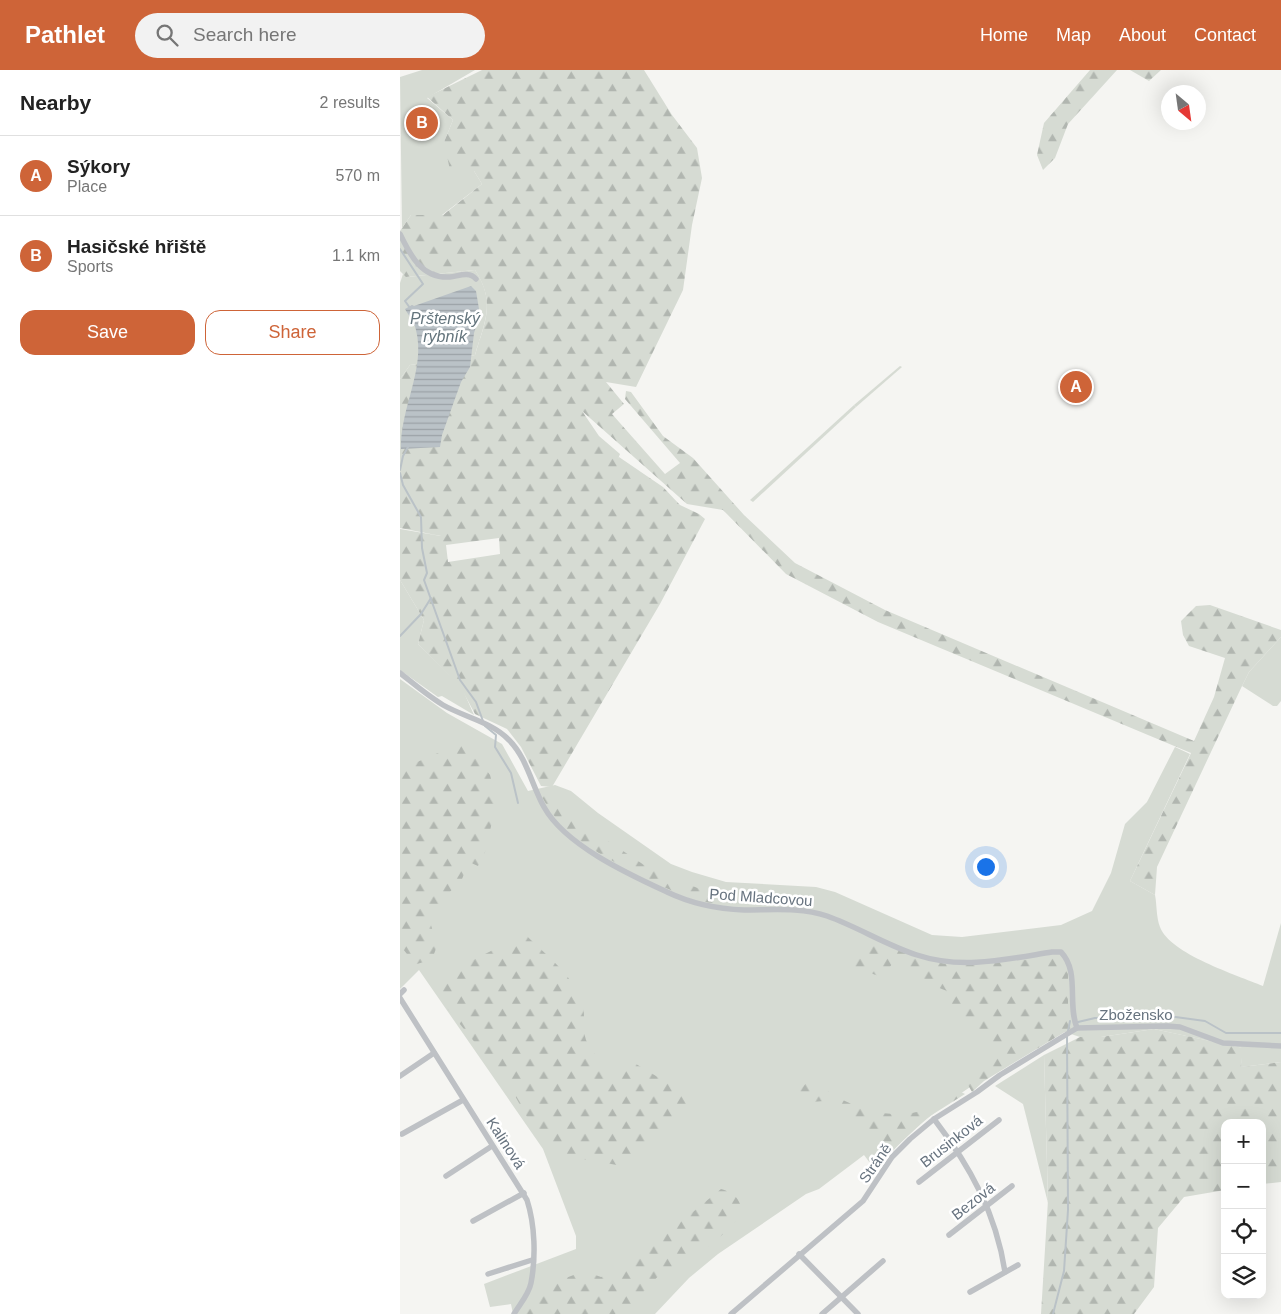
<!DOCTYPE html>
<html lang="en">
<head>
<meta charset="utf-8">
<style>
  :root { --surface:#fff; --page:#f2f2f2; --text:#222; --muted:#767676; --line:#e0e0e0; --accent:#ce6438 }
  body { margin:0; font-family:Arial,sans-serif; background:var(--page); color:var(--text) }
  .controls { position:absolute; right:15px; bottom:15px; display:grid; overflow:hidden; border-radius:10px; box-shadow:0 5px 20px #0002 }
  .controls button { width:45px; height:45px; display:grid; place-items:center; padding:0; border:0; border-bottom:1px solid var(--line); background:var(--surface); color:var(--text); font:25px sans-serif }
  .compass { position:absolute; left:761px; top:15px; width:45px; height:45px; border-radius:50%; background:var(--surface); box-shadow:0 5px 20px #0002; rotate:151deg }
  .you { position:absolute; left:585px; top:796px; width:18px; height:18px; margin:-12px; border:4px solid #fff; border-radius:50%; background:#1a73e8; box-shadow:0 0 0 8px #1a73e833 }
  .badge { display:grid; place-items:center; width:32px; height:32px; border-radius:50%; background:var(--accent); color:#fff; font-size:16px; font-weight:700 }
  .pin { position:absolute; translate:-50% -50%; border:2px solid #fff; box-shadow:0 1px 5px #0006 }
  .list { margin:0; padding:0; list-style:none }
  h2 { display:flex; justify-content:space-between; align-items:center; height:65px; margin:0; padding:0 20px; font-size:21px }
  h2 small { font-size:16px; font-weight:400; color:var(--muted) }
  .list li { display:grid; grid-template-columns:32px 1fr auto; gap:15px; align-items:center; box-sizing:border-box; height:80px; padding:0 20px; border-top:1px solid var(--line) }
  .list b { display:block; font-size:19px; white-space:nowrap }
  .list p { margin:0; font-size:16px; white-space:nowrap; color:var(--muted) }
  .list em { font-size:16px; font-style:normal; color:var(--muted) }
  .actions { display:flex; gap:10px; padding:15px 20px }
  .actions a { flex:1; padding:11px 0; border:1px solid var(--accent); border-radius:15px; text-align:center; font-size:18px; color:var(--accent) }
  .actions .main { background:var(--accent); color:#fff }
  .icon { flex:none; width:28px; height:28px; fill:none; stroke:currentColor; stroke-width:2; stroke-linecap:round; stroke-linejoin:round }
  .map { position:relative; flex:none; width:881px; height:1244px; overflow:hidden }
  header { display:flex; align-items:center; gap:30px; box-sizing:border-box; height:70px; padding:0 25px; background:var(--accent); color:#fff }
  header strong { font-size:24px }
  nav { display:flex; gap:28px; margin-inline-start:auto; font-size:18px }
  .search { width:350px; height:45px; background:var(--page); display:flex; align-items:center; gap:12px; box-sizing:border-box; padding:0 18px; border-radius:28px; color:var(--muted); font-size:19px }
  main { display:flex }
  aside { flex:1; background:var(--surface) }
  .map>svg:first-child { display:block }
  .green { fill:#d6dbd3 }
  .forest { fill:url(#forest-firs); fill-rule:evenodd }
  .water { fill:url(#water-rules) }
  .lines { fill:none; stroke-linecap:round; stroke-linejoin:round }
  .stream { stroke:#bac2c7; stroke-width:2 }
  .minor { stroke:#bec1c5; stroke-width:5.5 }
  .labels { text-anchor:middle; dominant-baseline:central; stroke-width:5; stroke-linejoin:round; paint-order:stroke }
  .street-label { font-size:15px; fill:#67737f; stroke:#fff }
  .water-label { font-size:16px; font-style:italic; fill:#63747c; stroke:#fff }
</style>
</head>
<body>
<header>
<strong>Pathlet</strong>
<div class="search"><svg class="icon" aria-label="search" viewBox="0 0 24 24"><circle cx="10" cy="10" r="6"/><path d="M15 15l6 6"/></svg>Search here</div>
<nav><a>Home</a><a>Map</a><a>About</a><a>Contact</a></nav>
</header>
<main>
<aside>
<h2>Nearby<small>2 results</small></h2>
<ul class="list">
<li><span class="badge">A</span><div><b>Sýkory</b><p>Place</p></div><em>570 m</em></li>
<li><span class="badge">B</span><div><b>Hasičské hřiště</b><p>Sports</p></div><em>1.1 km</em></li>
</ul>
<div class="actions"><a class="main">Save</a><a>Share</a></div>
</aside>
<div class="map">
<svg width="881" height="1244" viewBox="0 0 881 1244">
  <defs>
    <pattern id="forest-firs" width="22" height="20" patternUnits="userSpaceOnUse" patternTransform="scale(1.25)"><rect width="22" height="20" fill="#d6dbd3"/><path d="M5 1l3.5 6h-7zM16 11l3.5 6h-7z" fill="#b1b6b0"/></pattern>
    <pattern id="water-rules" width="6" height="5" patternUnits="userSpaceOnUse" patternTransform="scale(1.25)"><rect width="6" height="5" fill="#bac2c7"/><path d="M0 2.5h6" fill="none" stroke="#9ba2a7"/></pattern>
  </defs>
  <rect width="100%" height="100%" fill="#f5f5f2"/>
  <g class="green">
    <path d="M22 0H75L27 28 53 50 44 72 74 101 82 114 42 145H11L2 158 0 7Z"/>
    <path d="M75 200C96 232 85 251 75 285L10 295 0 309V213L3 204 7 207Z"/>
    <path d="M500 296 502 297 456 337 454 335Z"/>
    <path d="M0 510 24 550 18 574 62 618 74 645 42 626 38 627 0 600Z"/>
    <path d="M881 567V631L877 636H873L842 616 849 602Z"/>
    <path d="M0 609 47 643 102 674 128 721 155 715 171 721 198 743 271 794 292 802 326 812 416 817 435 822 532 865 562 867 661 855 692 841 711 803 725 754 747 732 775 677 790 684 730 811 755 825C757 835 756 847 760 857 770 884 837 905 863 916L881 853V992L841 997 842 978 754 959 701 967H680L662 961C596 1001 523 1039 476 1101L464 1085 419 1119 406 1124 318 1184 289 1208 255 1244H113L111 1234 90 1237 84 1214 176 1179V1166L143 1079 19 900 0 919Z"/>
    <path d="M644 985 648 1133 623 1034 595 1016Z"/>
  </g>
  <g class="forest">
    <path d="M82 0H244L272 45 297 78 302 108 292 155 283 220 236 317 206 312 224 334 212 344 265 404 280 393 225 329 226 321 231 322 263 366 293 388 344 445 395 493 485 540 794 671 814 627 825 588 789 576 783 565 781 551 796 536 810 535 881 560V567L849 602 842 616 757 797 755 825 730 811 791 683 478 552 386 504 323 440 287 434 182 341 199 366 220 384 218 389 219 387 263 417 280 435 299 444 305 449 260 534 152 717 141 716 121 677 107 659 75 644 61 618 18 574 24 550 0 510V459L41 466 0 458V309L10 295 75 285C85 251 96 233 75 200L6 207 0 201V161L11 145H43L82 114 74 101 50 100 44 72 53 50 27 27ZM99 468 100 484 48 492 46 475Z"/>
    <path d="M690 0H717L668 54 655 88 643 100 637 85 644 53Z"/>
    <path d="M730 0H761L749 11Z"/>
    <path d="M454 335 456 337 353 432 350 430Z"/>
    <path d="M59 674 68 675 90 705 97 731 85 782 78 796 69 792 62 809 35 838 31 855 37 876 34 884 27 891 17 894 10 888 0 875V705L17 692Z"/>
    <path d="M146 724 156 725 184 755 250 799 330 831C325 832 320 833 315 833 285 833 193 783 170 763 159 753 149 740 142 727Z"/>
    <path d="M125 864C145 885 171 902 182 932 186 943 182 959 186 970 190 979 198 988 204 996L215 999 236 994 281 1021 294 1024C282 1059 248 1077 217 1095L165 1086 135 1061 107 1012 42 932 44 909 59 897Z"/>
    <path d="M469 866 514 887 555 896 661 887 668 896V944L673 957 584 1011 572 1022 568 1015C578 996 587 1000 591 976L568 954 538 933 547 921 519 910V900L494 892 481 907 452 896Z"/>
    <path d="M754 959 843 978 841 997 881 992V1112L862 1114V1053H825V1120L784 1127 758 1158 754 1217 734 1244H641L648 1130 644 985 680 967H701Z"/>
    <path d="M407 1012C421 1015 433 1025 445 1031 486 1051 524 1048 561 1022L565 1024 527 1048 496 1077 476 1101 472 1100 482 1072 478 1063 452 1053 438 1039 424 1031 411 1032 400 1025V1020Z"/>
    <path d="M321 1119C336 1123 340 1130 343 1144L321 1166 301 1182 262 1202 223 1244H122L158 1211 184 1201 201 1207 223 1199Z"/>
  </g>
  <path class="water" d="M71 216 76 221 80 245 74 263 70 297 61 312 42 365 40 377 1 379C0 338 26 299 16 260 15 253 9 246 5 239L12 235 14 236Z"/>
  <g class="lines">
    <g class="stream">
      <path d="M0 179 23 214 5 231 10 238"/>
      <path d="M0 400 3 386 8 377"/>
      <path d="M0 403 3 415 21 447 22 478 27 503 24 510 60 610 76 632 83 651"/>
      <path d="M0 566 21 544 31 528"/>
      <path d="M85 656 96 665 95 677 111 703 118 733"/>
      <path d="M678 952 695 948 768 946 805 951 826 963H881"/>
      <path d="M668 961 670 951"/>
      <path d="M653 1244 664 1201 668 1140 667 965"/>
    </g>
    <g class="minor">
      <path d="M0 164C10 185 22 209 50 207 59 206 69 201 76 209"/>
      <path d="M0 603C14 614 28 626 43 635 64 647 92 652 109 670 127 688 132 716 144 737 165 775 228 804 267 822 292 834 317 839 344 840 372 840 401 837 427 846 458 857 486 875 517 885 562 900 608 889 652 882H661C680 902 667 933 677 958"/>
      <path d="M0 924 4 920"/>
      <path d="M0 928 127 1130C135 1155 136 1187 131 1213 129 1224 120 1234 114 1244"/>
      <path d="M0 1006 34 983"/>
      <path d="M534 1049C570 1096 596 1143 605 1202"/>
      <path d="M2 1064 63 1030"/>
      <path d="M46 1106 92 1076"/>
      <path d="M519 1112 599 1050"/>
      <path d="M73 1151 124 1123"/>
      <path d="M549 1165 612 1116"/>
      <path d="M399 1184 458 1244"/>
      <path d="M88 1204 132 1190"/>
      <path d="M570 1222 618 1195"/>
      <path d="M331 1244 463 1131 492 1087 510 1069 534 1049 577 1022 600 1005 677 958 767 956 780 957 823 973 881 976"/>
      <path d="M422 1244 483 1191"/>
    </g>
  </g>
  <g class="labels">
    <g class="street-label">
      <text transform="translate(361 827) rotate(4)">Pod Mladcovou</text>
      <text x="736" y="944">Zbožensko</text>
      <text transform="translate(551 1071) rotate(-38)">Brusinková</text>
      <text transform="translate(106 1073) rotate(57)">Kalinová</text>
      <text transform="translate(475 1093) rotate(-55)">Stráně</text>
      <text transform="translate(573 1131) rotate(-38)">Bezová</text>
    </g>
    <g class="water-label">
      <text x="45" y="248">Prštenský<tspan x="45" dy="18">rybník</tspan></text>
    </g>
  </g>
</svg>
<div class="controls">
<button>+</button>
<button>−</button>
<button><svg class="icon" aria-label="locate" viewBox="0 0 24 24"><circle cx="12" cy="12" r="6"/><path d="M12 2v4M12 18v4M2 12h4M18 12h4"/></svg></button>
<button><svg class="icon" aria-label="layers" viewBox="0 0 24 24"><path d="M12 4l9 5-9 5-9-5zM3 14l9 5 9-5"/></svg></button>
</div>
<svg class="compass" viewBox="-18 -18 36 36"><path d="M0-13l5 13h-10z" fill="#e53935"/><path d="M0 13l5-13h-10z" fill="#767676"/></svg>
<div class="you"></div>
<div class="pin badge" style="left:676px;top:317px">A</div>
<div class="pin badge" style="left:22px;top:53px">B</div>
</div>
</main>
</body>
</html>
